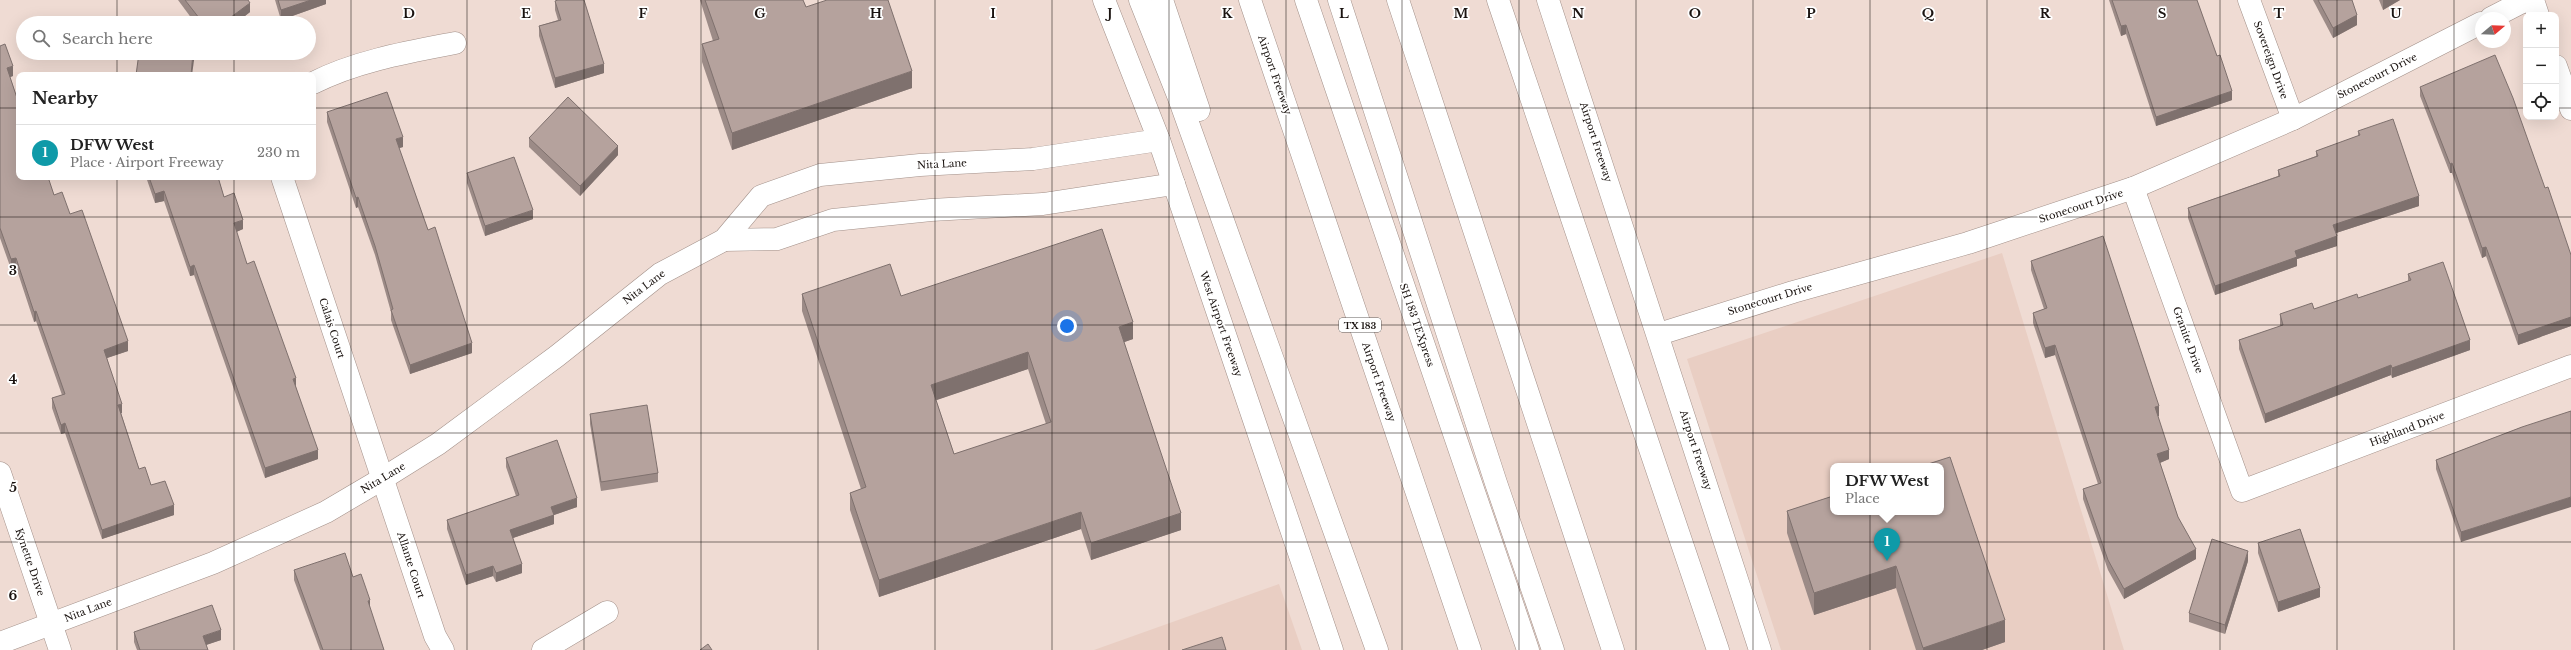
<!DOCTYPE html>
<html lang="en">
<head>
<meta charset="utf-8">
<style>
  :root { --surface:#fff; --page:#f6f6f6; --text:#222; --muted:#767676; --line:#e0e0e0; --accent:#724e28 }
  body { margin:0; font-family:"Libre Baskerville",serif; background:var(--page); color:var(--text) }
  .controls { position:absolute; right:12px; top:12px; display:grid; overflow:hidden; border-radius:8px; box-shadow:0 4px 16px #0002 }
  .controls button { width:36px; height:36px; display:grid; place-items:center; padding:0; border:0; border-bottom:1px solid var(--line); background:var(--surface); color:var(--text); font:20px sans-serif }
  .compass { position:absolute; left:2475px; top:12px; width:36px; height:36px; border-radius:50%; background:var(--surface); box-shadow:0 4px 16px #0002; rotate:71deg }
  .you { position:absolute; left:1067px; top:326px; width:14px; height:14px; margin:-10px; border:3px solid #fff; border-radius:50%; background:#1a73e8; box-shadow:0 0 0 6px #1a73e833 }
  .badge { display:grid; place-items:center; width:26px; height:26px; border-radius:50%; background:var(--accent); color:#fff; font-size:13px; font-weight:700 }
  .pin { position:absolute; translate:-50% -33px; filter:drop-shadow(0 1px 2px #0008) }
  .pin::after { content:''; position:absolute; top:21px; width:14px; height:12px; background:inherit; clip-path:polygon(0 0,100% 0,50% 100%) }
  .popup { position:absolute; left:1830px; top:463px; width:114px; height:52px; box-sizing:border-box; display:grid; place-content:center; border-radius:8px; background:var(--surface); filter:drop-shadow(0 1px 3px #0005); font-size:13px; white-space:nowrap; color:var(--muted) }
  .popup b { font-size:15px; color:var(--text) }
  .popup::after { content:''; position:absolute; left:50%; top:100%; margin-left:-8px; border:8px solid transparent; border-top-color:var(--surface) }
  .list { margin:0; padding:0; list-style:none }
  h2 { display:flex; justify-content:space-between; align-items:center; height:52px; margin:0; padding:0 16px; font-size:17px }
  h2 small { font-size:13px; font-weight:400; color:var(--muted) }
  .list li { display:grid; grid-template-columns:26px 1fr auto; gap:12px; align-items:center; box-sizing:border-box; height:56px; padding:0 16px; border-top:1px solid var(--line) }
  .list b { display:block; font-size:15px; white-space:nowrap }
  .list p { margin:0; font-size:13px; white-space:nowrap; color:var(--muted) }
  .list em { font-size:13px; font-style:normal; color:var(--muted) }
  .icon { flex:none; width:22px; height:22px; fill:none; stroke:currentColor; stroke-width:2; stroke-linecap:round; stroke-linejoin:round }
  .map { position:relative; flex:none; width:2571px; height:650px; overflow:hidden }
  .search { position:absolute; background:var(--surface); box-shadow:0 4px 16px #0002; left:16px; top:16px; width:300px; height:44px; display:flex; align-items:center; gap:10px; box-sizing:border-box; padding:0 14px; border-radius:22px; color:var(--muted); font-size:15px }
  .panel { position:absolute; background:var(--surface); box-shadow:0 4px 16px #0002; left:16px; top:72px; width:300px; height:108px; border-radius:8px }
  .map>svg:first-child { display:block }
  .built { fill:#e9cec3; fill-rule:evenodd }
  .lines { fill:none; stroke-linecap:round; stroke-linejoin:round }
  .street-casing { stroke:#a29089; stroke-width:23 }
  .secondary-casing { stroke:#a29089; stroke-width:23 }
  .highway-casing { stroke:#a29089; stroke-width:23 }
  .street { stroke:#fff; stroke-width:22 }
  .secondary { stroke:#fff; stroke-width:22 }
  .highway { stroke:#fff; stroke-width:22 }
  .wall { fill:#9c8b87; fill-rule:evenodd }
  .shaded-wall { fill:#7f716e }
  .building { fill:#b5a29d; stroke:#7f716e; fill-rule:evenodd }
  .grid { fill:none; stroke:#1a1310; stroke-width:1; stroke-opacity:0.55 }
  .labels { text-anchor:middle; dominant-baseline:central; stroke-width:3.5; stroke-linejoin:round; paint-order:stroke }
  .shield { fill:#fff; stroke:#5f5a58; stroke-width:1 }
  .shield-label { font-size:9px; font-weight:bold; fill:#1a1310 }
  .street-label { font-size:10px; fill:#1a1310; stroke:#fff }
  .grid-label { font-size:13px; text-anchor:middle; font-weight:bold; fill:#1a1310; stroke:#fff; stroke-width:3.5; stroke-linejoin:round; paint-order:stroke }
</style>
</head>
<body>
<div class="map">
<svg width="2571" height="650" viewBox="0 0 2571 650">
  <rect width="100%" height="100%" fill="#efdbd3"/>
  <g class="built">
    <path d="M2002 253 2124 650H1781L1687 359ZM1833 466H1941V512H1833Z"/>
    <path d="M1279 584 1302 650H1094Z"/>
  </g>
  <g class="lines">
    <g class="street-casing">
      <g id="street">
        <path d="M2249 0 2293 119"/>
        <path d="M2533 0 2538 15"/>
        <path d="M2491 18 2526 0"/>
        <path d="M2556 66 2571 109"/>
        <path d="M313 83C356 61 408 52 455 43"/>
        <path d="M282 177 435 636 443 650"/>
        <path d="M2133 188 2242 491 2571 366"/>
        <path d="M1659 334 1793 292 1968 243 2133 188 2293 119 2481 23"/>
        <path d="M0 473 60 650"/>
        <path d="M543 650 607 612"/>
      </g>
    </g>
    <g class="secondary-casing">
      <g id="secondary">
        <path d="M1104 0 1159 140 1332 650"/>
        <path d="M1548 0 1760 650"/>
        <path d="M724 240 777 239 833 220 931 210 1043 204 1174 184"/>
        <path d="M0 643 213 563 326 512 382 479 438 444 557 356 660 274 724 240 761 196 820 175 920 165 1033 159 1159 140"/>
      </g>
    </g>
    <g class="highway-casing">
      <g id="highway">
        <path d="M1140 0 1179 98 1377 650"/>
        <path d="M1162 0 1199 110"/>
        <path d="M1250 0 1470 650"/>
        <path d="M1306 0 1528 650"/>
        <path d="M1339 0 1496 483 1553 650"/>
        <path d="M1398 0 1613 650"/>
        <path d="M1498 0 1718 650"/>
      </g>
    </g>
    <use href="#street" class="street"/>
    <use href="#secondary" class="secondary"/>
    <use href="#highway" class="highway"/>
  </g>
  <g class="wall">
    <path d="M178 0H248L250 12 236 23H195Z"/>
    <path d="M275 0H326V4L281 20Z"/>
    <path d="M700 0H803L806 7 912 88 732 150 702 62V44L713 41Z"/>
    <path d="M2109 0H2197L2232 100 2156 126 2126 34 2121 36Z"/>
    <path d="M2313 0H2352L2357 25 2333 38Z"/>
    <path d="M2379 0H2400L2383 10Z"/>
    <path d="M555 1 604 73 555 88 539 36V26L558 20 555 10Z"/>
    <path d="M0 46 13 76 10 77 19 104 54 195 70 214 128 351 107 358 122 413H121L139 469 174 515 102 539 65 433 61 434 52 408V398L62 395 36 321 34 322 16 267 11 269 0 238Z"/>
    <path d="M2420 87 2545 188 2571 255V326L2518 345 2486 256 2482 258 2452 173H2450L2420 96Z"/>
    <path d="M327 112 403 147 399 148 428 230 472 353 410 374 391 320V312L375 255 358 207 356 208 327 122Z"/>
    <path d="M2358 131 2419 206 2336 233 2337 246 2297 259V266L2215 295 2188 218V208L2278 176V170L2316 156V151L2358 136Z"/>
    <path d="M529 138 618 155 580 196 529 147Z"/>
    <path d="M467 173 533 219 485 236 467 183Z"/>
    <path d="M146 177H218L224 197 243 229 236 232 247 264 296 387 318 459 265 478 194 275 190 276 164 201 155 203Z"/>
    <path d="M2031 261 2159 416H2158L2169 459 2160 463 2178 517 2196 559 2124 599 2108 570 2083 499V489L2098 484 2055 355 2045 358 2033 323V313L2044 309 2031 270Z"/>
    <path d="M2408 274 2470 350 2392 378 2391 375 2265 423 2239 349V340L2280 326V314L2314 309 2358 298 2408 281Z"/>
    <path d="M802 294 901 296 1133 339 1124 342 1181 530 1091 560 1081 529 879 597 850 510V493L861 489 802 311ZM1028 369 1046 424 954 454 936 400Z"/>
    <path d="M590 414 658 473V482L601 491 590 424Z"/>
    <path d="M2522 427 2461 542 2436 469V460Z"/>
    <path d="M506 458 577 507 554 515V524L513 538 522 573 496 582 493 576 466 585 447 529V520L516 496 506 467Z"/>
    <path d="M1833 496 2005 642 1982 650H1916L1896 588 1814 615 1787 533V511Z"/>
    <path d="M2258 543 2320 597 2278 612 2258 553Z"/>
    <path d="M2248 561 2225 634 2189 622V613Z"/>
    <path d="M294 570 353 577 370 609 384 650H320L294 580Z"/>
    <path d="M134 632 221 640 206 645 208 650H137L134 642Z"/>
  </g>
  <g class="shaded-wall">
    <path d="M311 0H326V4L281 20V10Z"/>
    <path d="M2383 0H2400L2383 10Z"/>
    <path d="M250 3V12L236 23H223Z"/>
    <path d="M2357 15V25L2333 38V28Z"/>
    <path d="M2126 25V34L2121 36V26Z"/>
    <path d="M193 53H195L192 75H191Z"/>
    <path d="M604 64V73L555 88V78Z"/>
    <path d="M13 66V76L7 78V68Z"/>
    <path d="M912 71V88L732 150V133Z"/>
    <path d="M2232 91V100L2156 126V117Z"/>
    <path d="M403 137V147L396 149V139Z"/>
    <path d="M618 146V155L580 196V186Z"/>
    <path d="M2452 163V173H2450V164Z"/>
    <path d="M164 191V201L155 203V194Z"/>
    <path d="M2419 196V206L2333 234V225Z"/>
    <path d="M358 197V207L356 208V198Z"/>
    <path d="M533 210V219L485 236V226Z"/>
    <path d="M243 220V229L234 233V223Z"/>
    <path d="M2337 236V246L2297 259V266L2215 295V286L2295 251Z"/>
    <path d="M2486 247V256L2482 258V248Z"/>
    <path d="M16 258V267L11 269V259Z"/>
    <path d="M194 265V275L190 276V267Z"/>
    <path d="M36 311V321L34 322V312Z"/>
    <path d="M2571 317V326L2518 345V335Z"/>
    <path d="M1133 322V339L1119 344V327Z"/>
    <path d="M2470 340V350L2392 378V368Z"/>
    <path d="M128 341V351L104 359V350Z"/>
    <path d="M472 343V353L410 374V365Z"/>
    <path d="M2055 345V355L2045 358V348Z"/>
    <path d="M1028 352V369L931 402V385Z"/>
    <path d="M2391 365V375L2265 423V414Z"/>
    <path d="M296 378V388L293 379Z"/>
    <path d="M122 404V413L118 414V405Z"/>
    <path d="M2159 406V416L2155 417V407Z"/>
    <path d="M65 423V433L61 434V425Z"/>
    <path d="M318 450V459L265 478V468Z"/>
    <path d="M2169 450V459L2157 464V454Z"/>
    <path d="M2571 497V507L2461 542V532Z"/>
    <path d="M577 498V507L554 515V524L510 539V530L551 507Z"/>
    <path d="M174 505V515L102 539V530Z"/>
    <path d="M1081 512V529L879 597V580Z"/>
    <path d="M1181 513V530L1091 560V543Z"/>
    <path d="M2196 549V559L2124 599V589Z"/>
    <path d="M2248 551V561L2225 634V625Z"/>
    <path d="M522 564V573L496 582V573Z"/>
    <path d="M493 566V576L466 585V575Z"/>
    <path d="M1896 566V588L1814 615V593Z"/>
    <path d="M2320 588V597L2278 612V602Z"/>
    <path d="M370 600V610L368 601Z"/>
    <path d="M2005 620V642L1982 650H1923V648Z"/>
    <path d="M221 630V640L203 646V636Z"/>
  </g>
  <g class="building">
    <path d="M185 0H248L250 3 223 23H203Z"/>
    <path d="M278 0H311L281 10Z"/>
    <path d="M558 0H584L604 64 555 78 539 26 561 20 555 1Z"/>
    <path d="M705 0H803L806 7 827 0H888L912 71 732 133 702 44 719 39Z"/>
    <path d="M2112 0H2197L2217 56 2220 55 2232 91 2156 117 2126 25 2121 26Z"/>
    <path d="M2318 0H2352L2357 15 2333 28Z"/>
    <path d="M5 44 13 66 7 68 19 104V177H48L54 195 62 192 70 214 82 210 128 341 104 350 122 404 118 405 139 469 145 467 151 485 165 481 174 505 102 530 65 423 61 425 52 398 65 394 36 311 34 312 16 258 11 259 0 228V46Z"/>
    <path d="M139 53H193L191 75H136Z"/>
    <path d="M2495 55 2513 98 2545 188 2548 187 2571 255V317L2518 335 2486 247 2482 248 2452 163 2450 164 2420 87Z"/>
    <path d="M387 92 403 137 396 139 428 230 435 227 472 343 410 365 391 310 393 309 375 246 358 197 356 198 327 112Z"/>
    <path d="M568 97 618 146 580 186 529 138Z"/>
    <path d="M2393 119 2419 196 2333 225 2337 236 2295 251 2297 257 2215 286 2188 208 2280 176 2278 170 2318 156 2316 151 2360 135 2358 131Z"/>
    <path d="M514 157 533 210 485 226 467 173Z"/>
    <path d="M149 177H218L224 197 234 193 243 220 234 223 247 264 254 261 296 378 293 379 318 450 265 468 194 265 190 267 164 191 155 194Z"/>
    <path d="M1102 229 1133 322 1119 327 1181 513 1091 543 1081 512 879 580 850 493 866 487 802 294 890 264 901 296ZM1028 352 1051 422 954 454 931 385Z"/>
    <path d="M2103 236 2159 406 2155 407 2169 450 2157 454 2178 517 2196 549 2124 589 2108 560 2083 489 2101 483 2055 345 2045 348 2033 313 2047 308 2031 261Z"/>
    <path d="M2443 262 2470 340 2392 368 2391 365 2265 414 2239 340 2283 325 2280 314 2312 303 2314 309 2357 294 2358 298 2411 280 2408 274Z"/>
    <path d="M647 405 658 473 601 482 590 414Z"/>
    <path d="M2571 411V497L2461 532 2436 460 2522 427Z"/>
    <path d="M557 440 577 498 551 507 554 515 510 530 522 564 496 573 493 566 466 575 447 520 519 495 506 458Z"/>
    <path d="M1950 457 2005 620 1923 648 1896 566 1814 593 1787 511 1833 496V512H1941V466H1922Z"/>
    <path d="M2300 529 2320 588 2278 602 2258 543Z"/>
    <path d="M2212 539 2248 551 2225 625 2189 613Z"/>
    <path d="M345 553 353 577 361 574 370 600 368 601 384 650H323L294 570Z"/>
    <path d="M212 605 221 630 203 636 208 650H140L134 632Z"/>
    <path d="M1222 637 1226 650H1182Z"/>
    <path d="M708 644 712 650H700Z"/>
  </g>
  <path class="grid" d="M117 0V23M234 0V23M351 0V650M467 0V650M584 0V650M701 0V650M818 0V650M935 0V650M1052 0V650M1169 0V650M1286 0V650M1402 0V650M1519 0V650M1636 0V650M1753 0V650M1870 0V650M1987 0V650M2104 0V650M2220 0V650M2337 0V650M2454 0V650M117 53V75M234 53V75M0 108H19M313 108H2526M2556 108H2571M117 177V650M234 177V650M0 217H2571M0 325H2571M0 433H2571M0 542H2571"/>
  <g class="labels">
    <rect class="shield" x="1339" y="318" width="42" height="14" rx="3"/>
    <g class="shield-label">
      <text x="1360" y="325">TX 183</text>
    </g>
    <g class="street-label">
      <text transform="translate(2271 60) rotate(70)">Sovereign Drive</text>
      <text transform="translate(1275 75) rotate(71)">Airport Freeway</text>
      <text transform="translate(2377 76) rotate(-27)">Stonecourt Drive</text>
      <text transform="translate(1596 142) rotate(72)">Airport Freeway</text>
      <text transform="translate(942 164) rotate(-3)">Nita Lane</text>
      <text transform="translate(2081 206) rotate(-18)">Stonecourt Drive</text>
      <text transform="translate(644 287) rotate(-37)">Nita Lane</text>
      <text transform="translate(1770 299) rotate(-17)">Stonecourt Drive</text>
      <text transform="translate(1221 324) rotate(71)">West Airport Freeway</text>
      <text transform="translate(1417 325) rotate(71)">SH 183 TEXpress</text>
      <text transform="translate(332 328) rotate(72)">Calais Court</text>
      <text transform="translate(2188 340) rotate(70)">Granite Drive</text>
      <text transform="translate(1379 382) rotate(71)">Airport Freeway</text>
      <text transform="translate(2407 429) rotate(-21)">Highland Drive</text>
      <text transform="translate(1696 450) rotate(72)">Airport Freeway</text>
      <text transform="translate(383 478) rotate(-31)">Nita Lane</text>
      <text transform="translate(30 562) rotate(71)">Kynette Drive</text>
      <text transform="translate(411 565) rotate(72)">Allante Court</text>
      <text transform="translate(88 610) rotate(-21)">Nita Lane</text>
    </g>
  </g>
  <g class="grid-label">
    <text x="409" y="18">D</text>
    <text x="526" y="18">E</text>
    <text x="643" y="18">F</text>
    <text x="760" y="18">G</text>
    <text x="876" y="18">H</text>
    <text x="993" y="18">I</text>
    <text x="1110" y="18">J</text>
    <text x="1227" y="18">K</text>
    <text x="1344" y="18">L</text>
    <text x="1461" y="18">M</text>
    <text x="1578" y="18">N</text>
    <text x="1695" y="18">O</text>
    <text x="1811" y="18">P</text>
    <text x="1928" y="18">Q</text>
    <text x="2045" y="18">R</text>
    <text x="2162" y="18">S</text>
    <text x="2279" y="18">T</text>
    <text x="2396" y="18">U</text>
    <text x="13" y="275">3</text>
    <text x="13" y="384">4</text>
    <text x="13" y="492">5</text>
    <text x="13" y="600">6</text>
  </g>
</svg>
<div class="controls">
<button>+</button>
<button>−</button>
<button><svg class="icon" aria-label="locate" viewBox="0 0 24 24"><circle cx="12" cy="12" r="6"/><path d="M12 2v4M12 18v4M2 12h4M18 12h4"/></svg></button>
</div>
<svg class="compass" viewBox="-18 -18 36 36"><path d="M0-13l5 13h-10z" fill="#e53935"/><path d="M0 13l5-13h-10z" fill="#767676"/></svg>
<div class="you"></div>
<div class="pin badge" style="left:1887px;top:561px;background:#0f9aa8">1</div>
<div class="popup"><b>DFW West</b>Place</div>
<div class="search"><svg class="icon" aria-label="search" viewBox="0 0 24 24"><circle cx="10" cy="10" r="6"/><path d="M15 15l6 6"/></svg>Search here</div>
<section class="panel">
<h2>Nearby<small></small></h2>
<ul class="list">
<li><span class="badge" style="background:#0f9aa8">1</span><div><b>DFW West</b><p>Place · Airport Freeway</p></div><em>230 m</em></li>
</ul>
</section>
</div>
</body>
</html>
